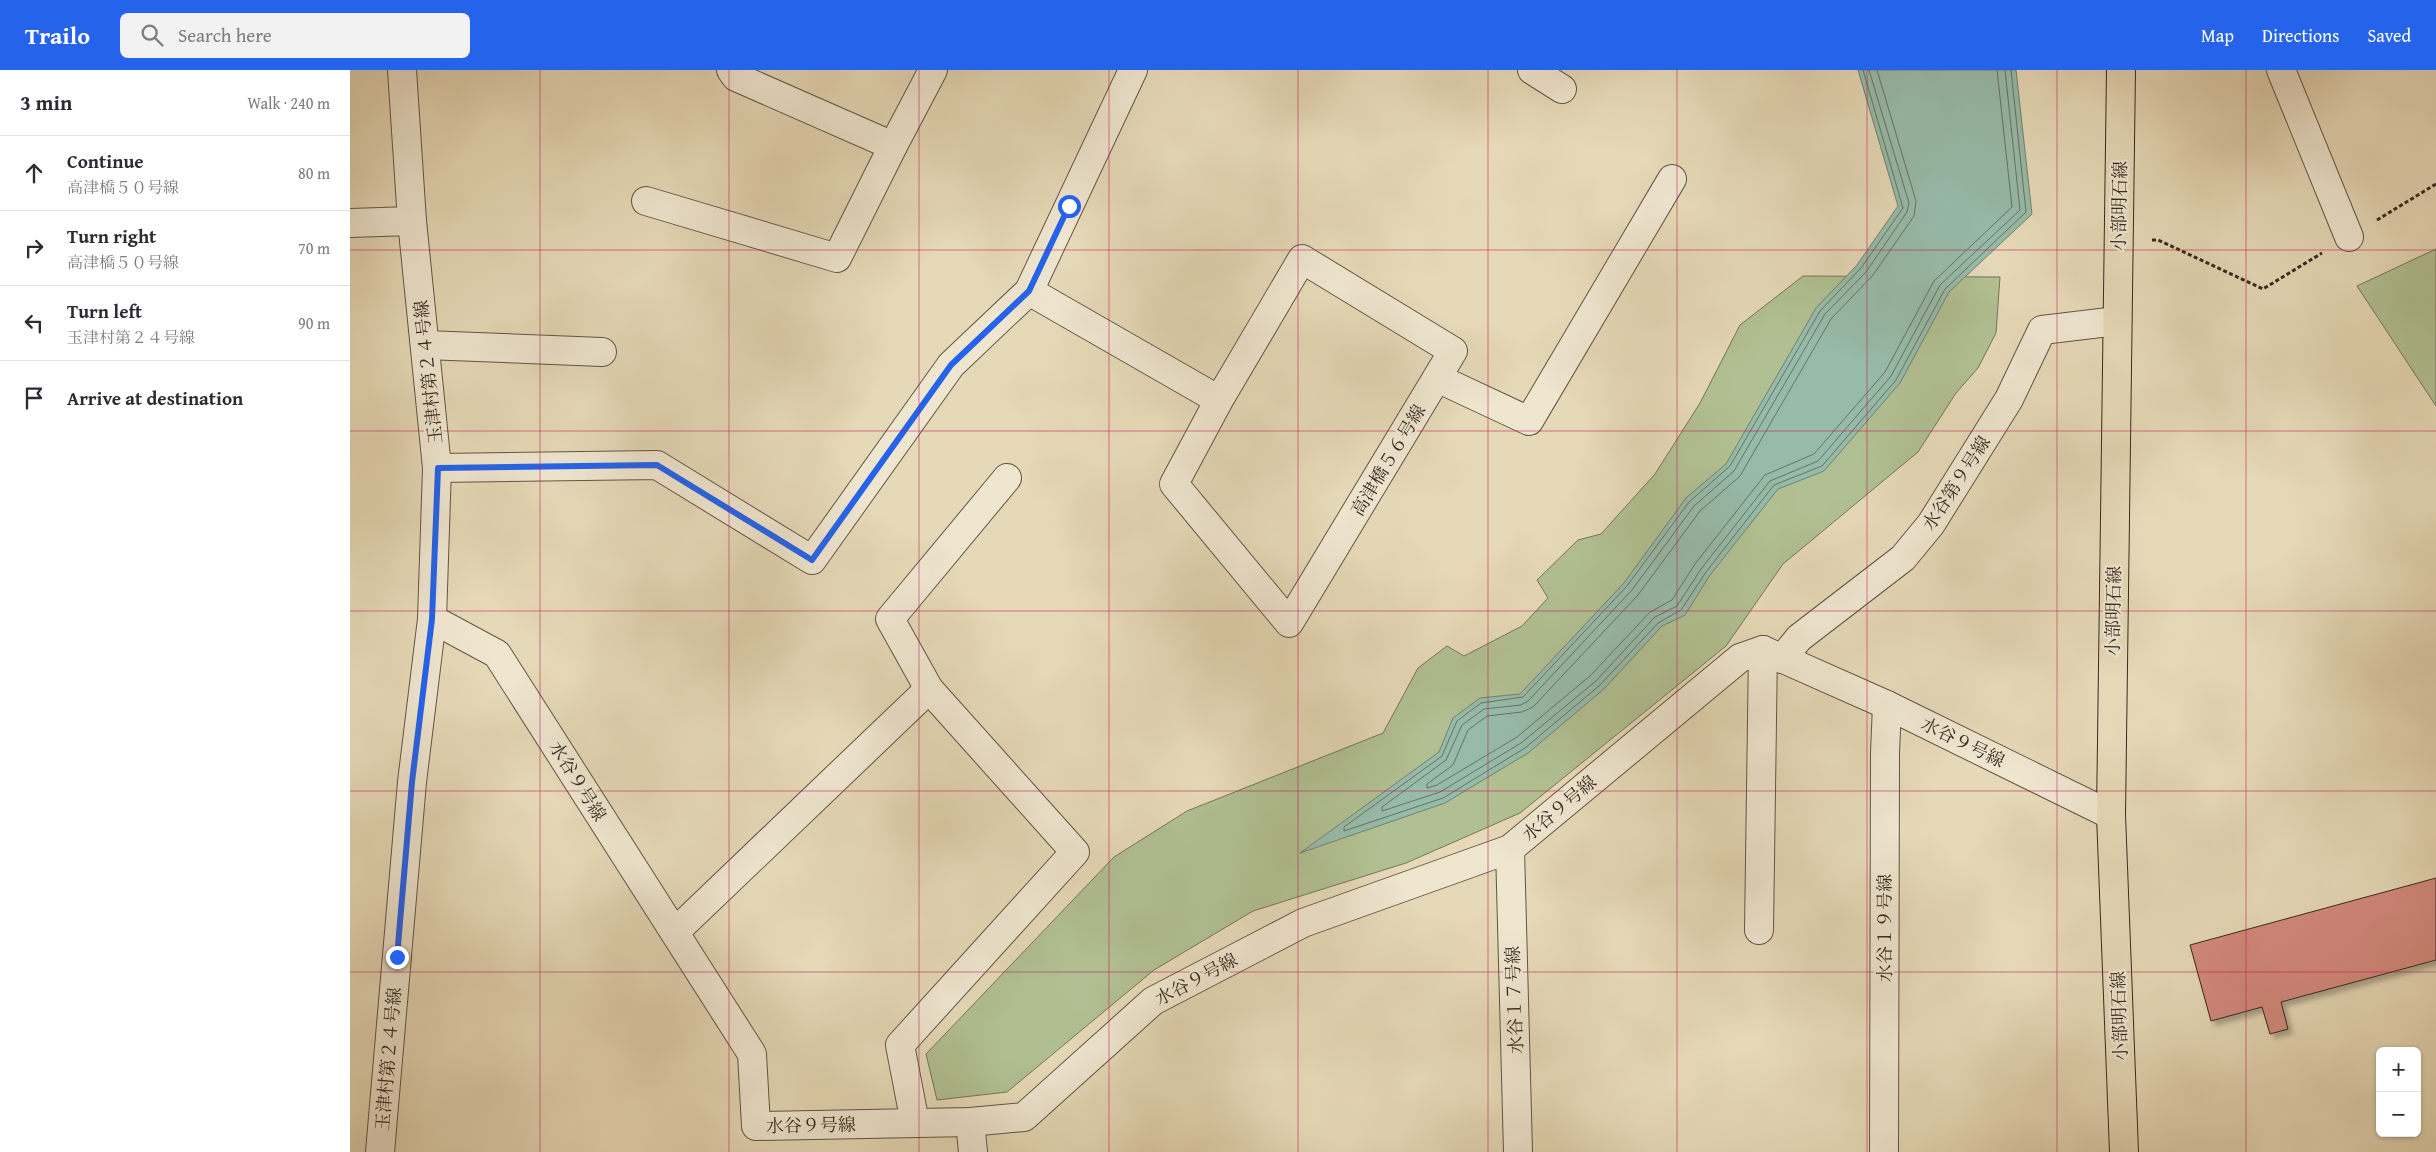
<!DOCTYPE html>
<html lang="en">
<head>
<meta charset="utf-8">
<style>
  :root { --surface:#fff; --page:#f2f2f3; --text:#2b2b33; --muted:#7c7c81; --line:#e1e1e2; --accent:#2563eb }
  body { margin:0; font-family:"Gentium Book Plus","Noto Serif JP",serif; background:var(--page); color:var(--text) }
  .controls { position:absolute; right:15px; bottom:15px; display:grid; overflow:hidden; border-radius:8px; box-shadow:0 1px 4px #0004 }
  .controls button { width:45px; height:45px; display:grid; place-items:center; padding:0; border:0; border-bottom:1px solid var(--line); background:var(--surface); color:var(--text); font:25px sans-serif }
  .stop { position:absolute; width:15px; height:15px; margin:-11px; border:4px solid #2563eb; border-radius:50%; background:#fff }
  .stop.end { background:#2563eb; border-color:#fff; box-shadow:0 1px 5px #0008 }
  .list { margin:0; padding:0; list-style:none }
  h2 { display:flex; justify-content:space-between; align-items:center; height:65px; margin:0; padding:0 20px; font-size:21px }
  h2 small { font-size:16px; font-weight:400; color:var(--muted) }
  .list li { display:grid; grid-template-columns:32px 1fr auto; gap:15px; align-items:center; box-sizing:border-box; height:75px; padding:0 20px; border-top:1px solid var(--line) }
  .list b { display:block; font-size:19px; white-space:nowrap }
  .list p { margin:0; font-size:16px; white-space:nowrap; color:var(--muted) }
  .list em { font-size:16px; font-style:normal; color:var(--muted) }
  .icon { flex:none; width:28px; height:28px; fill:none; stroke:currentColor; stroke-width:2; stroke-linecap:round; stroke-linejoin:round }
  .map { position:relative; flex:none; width:2086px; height:1082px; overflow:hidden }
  header { display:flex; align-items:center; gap:30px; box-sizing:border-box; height:70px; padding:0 25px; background:var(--accent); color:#fff }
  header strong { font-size:24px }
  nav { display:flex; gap:28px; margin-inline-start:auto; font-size:18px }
  .search { width:350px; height:45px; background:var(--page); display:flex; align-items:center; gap:12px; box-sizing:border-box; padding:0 18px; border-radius:8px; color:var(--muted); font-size:19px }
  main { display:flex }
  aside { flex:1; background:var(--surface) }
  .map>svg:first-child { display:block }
  .green { fill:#b1c092; stroke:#74765a }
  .water { fill:#97bba9; stroke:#708173 }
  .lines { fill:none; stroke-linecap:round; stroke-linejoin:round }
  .shore { stroke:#667366; stroke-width:1 }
  .building { fill:#d48a7e; stroke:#362b22; filter:url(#shadow) }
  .minor-casing { stroke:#625647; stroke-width:30 }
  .major-casing { stroke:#362b22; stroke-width:30 }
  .path { stroke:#362b22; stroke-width:3; stroke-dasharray:4 2.5; stroke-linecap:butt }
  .minor { stroke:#efe6d0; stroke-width:28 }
  .major { stroke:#e6d9b7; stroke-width:28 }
  .route { stroke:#2563eb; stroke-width:6 }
  .grid { fill:none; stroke:#c2185b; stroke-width:1; stroke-opacity:0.55 }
  .labels { text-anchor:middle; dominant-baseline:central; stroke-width:4.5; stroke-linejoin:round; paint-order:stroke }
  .street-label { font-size:18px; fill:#362b22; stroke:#efe6d0 }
</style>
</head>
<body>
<header>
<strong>Trailo</strong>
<div class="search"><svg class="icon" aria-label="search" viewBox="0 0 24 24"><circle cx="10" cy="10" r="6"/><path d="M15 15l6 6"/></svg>Search here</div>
<nav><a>Map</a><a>Directions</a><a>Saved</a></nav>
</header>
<main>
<aside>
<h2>3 min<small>Walk · 240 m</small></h2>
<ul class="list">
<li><svg class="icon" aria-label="ahead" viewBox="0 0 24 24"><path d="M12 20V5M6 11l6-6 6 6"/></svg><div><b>Continue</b><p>高津橋５０号線</p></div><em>80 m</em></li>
<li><svg class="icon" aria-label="right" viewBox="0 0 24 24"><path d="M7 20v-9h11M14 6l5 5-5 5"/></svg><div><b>Turn right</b><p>高津橋５０号線</p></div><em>70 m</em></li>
<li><svg class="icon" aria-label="left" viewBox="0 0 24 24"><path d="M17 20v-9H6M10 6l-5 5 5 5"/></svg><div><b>Turn left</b><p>玉津村第２４号線</p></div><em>90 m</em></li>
<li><svg class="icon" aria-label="arrive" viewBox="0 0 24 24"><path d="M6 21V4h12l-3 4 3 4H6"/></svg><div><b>Arrive at destination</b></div></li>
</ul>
</aside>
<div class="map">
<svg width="2086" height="1082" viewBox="0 0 2086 1082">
  <defs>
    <filter id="shadow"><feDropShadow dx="4.5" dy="4.5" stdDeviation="2.5" flood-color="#0004"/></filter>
  </defs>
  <rect width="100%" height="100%" fill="#e6d9b7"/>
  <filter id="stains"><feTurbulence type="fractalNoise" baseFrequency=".004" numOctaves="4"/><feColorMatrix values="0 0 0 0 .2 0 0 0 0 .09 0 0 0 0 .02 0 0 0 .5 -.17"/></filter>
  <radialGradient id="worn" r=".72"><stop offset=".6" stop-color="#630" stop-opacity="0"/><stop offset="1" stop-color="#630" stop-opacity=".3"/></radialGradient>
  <g class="green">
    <path d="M2086 179V336L2007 216Z"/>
    <path d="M1453 206 1650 207 1646 263 1628 298 1606 323 1568 382 1433 494 1376 576 1170 743 1056 793 903 841 804 900 657 1022 587 1030 576 984 764 787 837 741 1033 663 1068 598 1097 576 1114 586 1172 556 1198 528 1187 510 1228 470 1251 464 1305 404 1350 333 1390 255Z"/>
  </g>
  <path class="water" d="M1508 0H1666L1682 144 1599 222 1550 313 1474 401 1428 419 1360 505 1335 545 1312 556 1254 619 1178 683 1095 733 950 783 1089 682 1103 648 1130 628 1170 624 1274 513 1336 428 1376 394 1466 238 1507 195 1548 136Z"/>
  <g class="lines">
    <g class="shore">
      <path d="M1513 0 1553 138 1511 198 1470 241 1380 396 1339 432 1277 516 1173 627 1131 633 1107 651 1092 686 994 757V761L1093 728 1175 678 1250 615 1308 553 1331 540 1356 502 1424 415 1472 396 1546 310 1595 219 1676 142 1661 0"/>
      <path d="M1519 0 1559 133 1557 142 1516 202 1475 244 1384 401 1344 436 1282 520 1178 631 1171 635 1134 639 1112 655 1096 690 1032 737V741L1090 722 1171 673 1246 611 1305 547 1327 536 1351 499 1420 411 1468 391 1541 306 1590 215 1670 140 1655 0"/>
      <path d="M1527 0 1566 131 1564 146 1523 205 1481 249 1390 406 1350 441 1288 525 1183 637 1172 642 1137 646 1118 660 1103 695 1077 714V718L1087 715 1167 667 1241 605 1300 542 1322 530 1345 494 1415 405 1464 384 1535 302 1584 211 1662 137 1647 0"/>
    </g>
  </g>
  <path class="building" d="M2086 808V890L1931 932 1938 959 1920 964 1912 937 1861 951 1840 875Z"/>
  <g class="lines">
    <g class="minor-casing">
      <g id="minor">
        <path d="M381 0 386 7 543 76 583 0"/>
        <path d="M1182 0 1212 19"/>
        <path d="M1931 0 1999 167"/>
        <path d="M296 131 487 188 543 76"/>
        <path d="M0 153 62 151"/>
        <path d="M679 221 869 330 952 189 1103 281 939 553 824 414 869 330"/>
        <path d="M75 275 252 282"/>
        <path d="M1087 308 1179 351 1322 109"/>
        <path d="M87 398 307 395 462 490 601 295 679 221 783 0"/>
        <path d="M82 549 147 584 402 984 406 1056 620 1052 674 1047 803 931 953 853 1160 779 1390 588 1413 580 1537 635 1761 745"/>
        <path d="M1432 589 1449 568 1553 488 1581 454 1659 329 1692 260 1767 251"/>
        <path d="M579 619 540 549 657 408"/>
        <path d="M1160 779 1168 1082"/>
        <path d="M1409 860 1413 580"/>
        <path d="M325 862 579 619 725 782 550 975 565 1053"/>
        <path d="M620 1052 623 1082"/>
        <path d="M30 1082 62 712 82 549 87 398 62 151 52 0"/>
        <path d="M1534 1082 1535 683 1537 635"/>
      </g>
    </g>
    <g class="major-casing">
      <path id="major" d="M1771 0 1761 745 1774 1082"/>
    </g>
    <g class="path">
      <path d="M2027 150 2086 114"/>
      <path d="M1802 170H1808L1913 219 1972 183"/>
    </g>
    <use href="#minor" class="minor"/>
    <use href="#major" class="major"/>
  </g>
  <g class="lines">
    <path class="route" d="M47 887 62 712 82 549 88 398 307 395 462 490 601 295 679 221 719 136"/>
  </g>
  <path class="grid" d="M190 0V1082M379 0V1082M569 0V1082M759 0V1082M948 0V1082M1138 0V1082M1327 0V1082M1517 0V1082M1707 0V1082M1896 0V1082M0 180H2086M0 361H2086M0 541H2086M0 721H2086M0 902H2086"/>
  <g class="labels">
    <g class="street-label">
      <text transform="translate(1769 136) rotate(-89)">小部明石線</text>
      <text transform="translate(78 302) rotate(-96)">玉津村第２４号線</text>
      <text transform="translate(1038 390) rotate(-59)">高津橋５６号線</text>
      <text transform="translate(1606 413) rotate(-57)">水谷第９号線</text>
      <text transform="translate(1763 541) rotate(-89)">小部明石線</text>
      <text transform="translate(1613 672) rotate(26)">水谷９号線</text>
      <text transform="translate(228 711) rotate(58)">水谷９号線</text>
      <text transform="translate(1209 738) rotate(-40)">水谷９号線</text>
      <text transform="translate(1534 858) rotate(-90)">水谷１９号線</text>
      <text transform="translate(846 909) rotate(-28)">水谷９号線</text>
      <text transform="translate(1164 930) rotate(-92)">水谷１７号線</text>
      <text transform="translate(1769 946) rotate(-92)">小部明石線</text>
      <text transform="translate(38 989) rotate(-85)">玉津村第２４号線</text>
      <text transform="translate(461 1055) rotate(-1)">水谷９号線</text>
    </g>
  </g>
  <rect width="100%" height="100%" filter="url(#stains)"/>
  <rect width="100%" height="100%" fill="url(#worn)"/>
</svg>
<div class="controls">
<button>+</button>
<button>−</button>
</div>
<div class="stop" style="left:719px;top:136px"></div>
<div class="stop end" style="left:47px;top:887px"></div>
</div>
</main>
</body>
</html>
